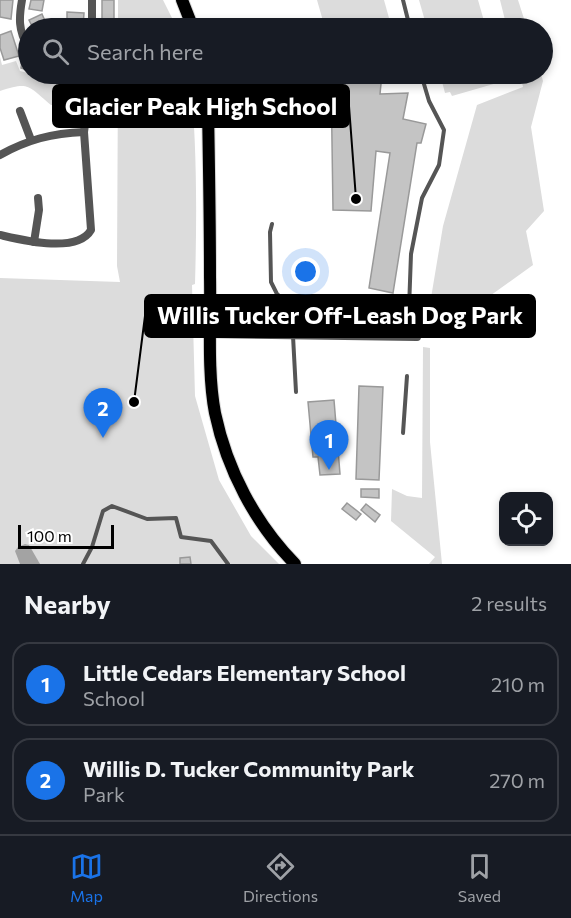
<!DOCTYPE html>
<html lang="en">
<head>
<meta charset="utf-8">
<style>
  :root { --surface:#171b24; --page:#20242c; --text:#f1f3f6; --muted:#9ea1a6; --line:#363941; --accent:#1a73e8 }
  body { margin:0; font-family:Commissioner,sans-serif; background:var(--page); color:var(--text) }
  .controls { position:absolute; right:18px; bottom:18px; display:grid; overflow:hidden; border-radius:12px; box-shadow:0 3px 9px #0003 }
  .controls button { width:54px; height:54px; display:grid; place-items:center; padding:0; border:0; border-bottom:2px solid var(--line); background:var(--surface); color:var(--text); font:30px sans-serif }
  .scale { position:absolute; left:18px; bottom:15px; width:96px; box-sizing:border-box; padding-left:6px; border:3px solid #000; border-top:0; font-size:16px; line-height:21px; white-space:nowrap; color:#000; -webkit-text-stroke:4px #fff; paint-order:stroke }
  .you { position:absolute; left:306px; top:272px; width:21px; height:21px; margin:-15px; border:4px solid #fff; border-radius:50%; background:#1a73e8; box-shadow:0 0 0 9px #1a73e833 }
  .badge { display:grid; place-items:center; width:39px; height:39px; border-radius:50%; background:var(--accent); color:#fff; font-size:20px; font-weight:700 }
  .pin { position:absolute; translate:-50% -50px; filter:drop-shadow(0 2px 3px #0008) }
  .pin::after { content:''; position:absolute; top:32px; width:21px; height:18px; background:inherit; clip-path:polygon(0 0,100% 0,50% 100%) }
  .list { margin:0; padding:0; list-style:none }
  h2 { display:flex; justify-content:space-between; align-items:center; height:78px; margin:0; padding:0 24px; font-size:26px }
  h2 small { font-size:20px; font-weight:400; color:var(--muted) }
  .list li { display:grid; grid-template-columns:39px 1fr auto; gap:18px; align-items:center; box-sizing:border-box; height:84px; margin:0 12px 12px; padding:0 12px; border:2px solid var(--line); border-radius:18px }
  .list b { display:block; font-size:22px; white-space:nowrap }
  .list p { margin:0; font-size:20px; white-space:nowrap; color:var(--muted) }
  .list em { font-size:20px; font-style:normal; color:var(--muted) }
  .icon { flex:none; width:33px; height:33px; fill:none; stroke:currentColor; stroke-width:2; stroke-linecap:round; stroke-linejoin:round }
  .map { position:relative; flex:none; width:571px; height:564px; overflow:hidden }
  .search { position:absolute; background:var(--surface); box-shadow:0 3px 9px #0003; left:18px; right:18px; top:18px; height:66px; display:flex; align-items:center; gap:15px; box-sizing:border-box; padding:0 21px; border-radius:33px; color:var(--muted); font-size:22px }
  .sheet { height:270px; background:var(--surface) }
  nav { display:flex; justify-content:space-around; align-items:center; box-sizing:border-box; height:84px; border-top:2px solid var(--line); background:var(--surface); font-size:16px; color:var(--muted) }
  nav a { display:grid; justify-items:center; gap:3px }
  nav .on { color:var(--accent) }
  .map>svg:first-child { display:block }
  .green { fill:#dcdcdc }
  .water { fill:#a3a3a3 }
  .building { fill:#c4c4c4; stroke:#999; stroke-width:1.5 }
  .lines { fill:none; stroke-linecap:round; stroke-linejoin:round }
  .primary-casing { stroke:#dbdbdb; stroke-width:14 }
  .lane { stroke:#555; stroke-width:4 }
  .street { stroke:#555; stroke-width:8 }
  .primary { stroke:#000; stroke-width:12 }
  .leader { fill:none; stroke:#000; stroke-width:2 }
  .callout-dot { fill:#000; stroke:#fff; stroke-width:2 }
  .callout { fill:#000; stroke:#000; stroke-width:2 }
  .callout-label { font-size:24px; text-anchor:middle; font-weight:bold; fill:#fff }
</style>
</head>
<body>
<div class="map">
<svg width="571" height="564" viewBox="0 0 571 564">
  <rect width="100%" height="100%" fill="#fff"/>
  <g class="green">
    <path d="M118 0H163L177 28H118Z"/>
    <path d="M317 0H384L389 18 352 28H325Z"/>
    <path d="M419 0H478L486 28H427Z"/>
    <path d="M500 0H518L527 28H507Z"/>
    <path d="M0 57 2 65 16 61 20 71 52 79 89 74 86 92 64 89 61 105H51C28 86 30 81 0 91Z"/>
    <path d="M118 74H190C197 143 197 213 195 284L192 285 195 396 219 480 251 536 279 564H0V278L120 282 117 266Z"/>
    <path d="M440 74H499L500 77 496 79 497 83 452 96 450 92 445 93Z"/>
    <path d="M520 74H541L543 81 531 127 544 211 526 231 533 265 452 323 437 325 427 322 443 226 477 105 523 87Z"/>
    <path d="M423 347 430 348V442L442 564H429L435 557 391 521 392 489 407 496 422 498Z"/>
  </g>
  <path class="water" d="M25 544 29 545 40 564H20L15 551 18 547Z"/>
  <g class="building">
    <path d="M0 0H13L11 19 0 17Z"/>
    <path d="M31 0H44L42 11 29 9Z"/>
    <rect x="102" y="0" width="12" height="28"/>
    <path d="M67 12 84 13 83 28H67Z"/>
    <path d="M42 14 48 28H33L29 20Z"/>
    <path d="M11 31 19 56 4 60 0 48V35Z"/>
    <path d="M23 57 28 58V70L21 68Z"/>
    <path d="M331 74H382L380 94 408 93 403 119 426 124 421 143H417L393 293 369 288 390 153 376 151 371 211 333 210Z"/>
    <path d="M359 386 383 387 379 480 356 479Z"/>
    <path d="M334 400 340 474 320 475 318 457H313L308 402Z"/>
    <path d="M361 489H379V498L361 497Z"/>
    <path d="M347 503 361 514 356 520 342 509Z"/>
    <path d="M366 504 380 515 375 522 361 510Z"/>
    <path d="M190 557 191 564H180V558Z"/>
  </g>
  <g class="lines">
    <g class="primary-casing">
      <g id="primary">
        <path d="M182 0 193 28"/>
        <path d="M204 74 208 109C209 165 210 221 210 277 211 321 207 371 215 413 227 470 255 523 295 564"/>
      </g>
    </g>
    <g class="lane">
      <path d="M403 0 410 28"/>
      <path d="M272 224 270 232 271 282 277 294 294 307 297 312V325L293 336 296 392"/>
      <path d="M354 306V336"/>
      <path d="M408 336 411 254 422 198 439 165 444 130 429 101 421 74"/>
      <path d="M403 433 407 376"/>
      <path d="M83 564 92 547 103 511 112 506 147 519 176 518 181 537 211 541 228 564"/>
    </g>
    <g class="street">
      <path d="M22 0C19 17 18 31 28 46"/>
      <path d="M92 28V0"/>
      <path d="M20 111 31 140"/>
      <path d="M0 155C27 140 52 133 84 132"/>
      <path d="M0 235C22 240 77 254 91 230L84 132 92 74"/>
      <path d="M34 242 39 210 38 198"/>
      <path d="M211 334 417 337"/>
    </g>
    <use href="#primary" class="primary"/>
  </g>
  <path class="leader" d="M356 199L349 106M134 402L145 316"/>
  <g class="callout-dot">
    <circle cx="356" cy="199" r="6"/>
    <circle cx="134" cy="402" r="6"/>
  </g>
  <g class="callout">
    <rect x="53" y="85" width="296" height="42" rx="6"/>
    <rect x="145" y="295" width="390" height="42" rx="6"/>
  </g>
  <g class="callout-label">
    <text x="201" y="115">Glacier Peak High School</text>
    <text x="340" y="324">Willis Tucker Off-Leash Dog Park</text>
  </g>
</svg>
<div class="controls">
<button><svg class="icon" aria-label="locate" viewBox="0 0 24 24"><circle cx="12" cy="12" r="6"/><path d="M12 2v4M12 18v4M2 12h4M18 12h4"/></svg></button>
</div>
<div class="scale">100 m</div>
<div class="you"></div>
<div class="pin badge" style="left:329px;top:470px">1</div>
<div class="pin badge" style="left:103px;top:438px">2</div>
<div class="search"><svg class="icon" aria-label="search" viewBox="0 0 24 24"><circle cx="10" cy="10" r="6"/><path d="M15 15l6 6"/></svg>Search here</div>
</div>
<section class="sheet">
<h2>Nearby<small>2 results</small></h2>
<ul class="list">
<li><span class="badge">1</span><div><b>Little Cedars Elementary School</b><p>School</p></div><em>210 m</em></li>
<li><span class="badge">2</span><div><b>Willis D. Tucker Community Park</b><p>Park</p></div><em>270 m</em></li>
</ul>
</section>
<nav>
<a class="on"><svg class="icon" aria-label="map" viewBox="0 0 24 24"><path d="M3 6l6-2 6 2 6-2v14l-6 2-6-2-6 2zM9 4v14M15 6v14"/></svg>Map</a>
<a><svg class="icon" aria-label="directions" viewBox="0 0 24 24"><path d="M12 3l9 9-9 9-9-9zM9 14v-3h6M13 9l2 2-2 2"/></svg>Directions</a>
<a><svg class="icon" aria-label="saved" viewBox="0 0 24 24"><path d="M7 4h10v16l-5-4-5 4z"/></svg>Saved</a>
</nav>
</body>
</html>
